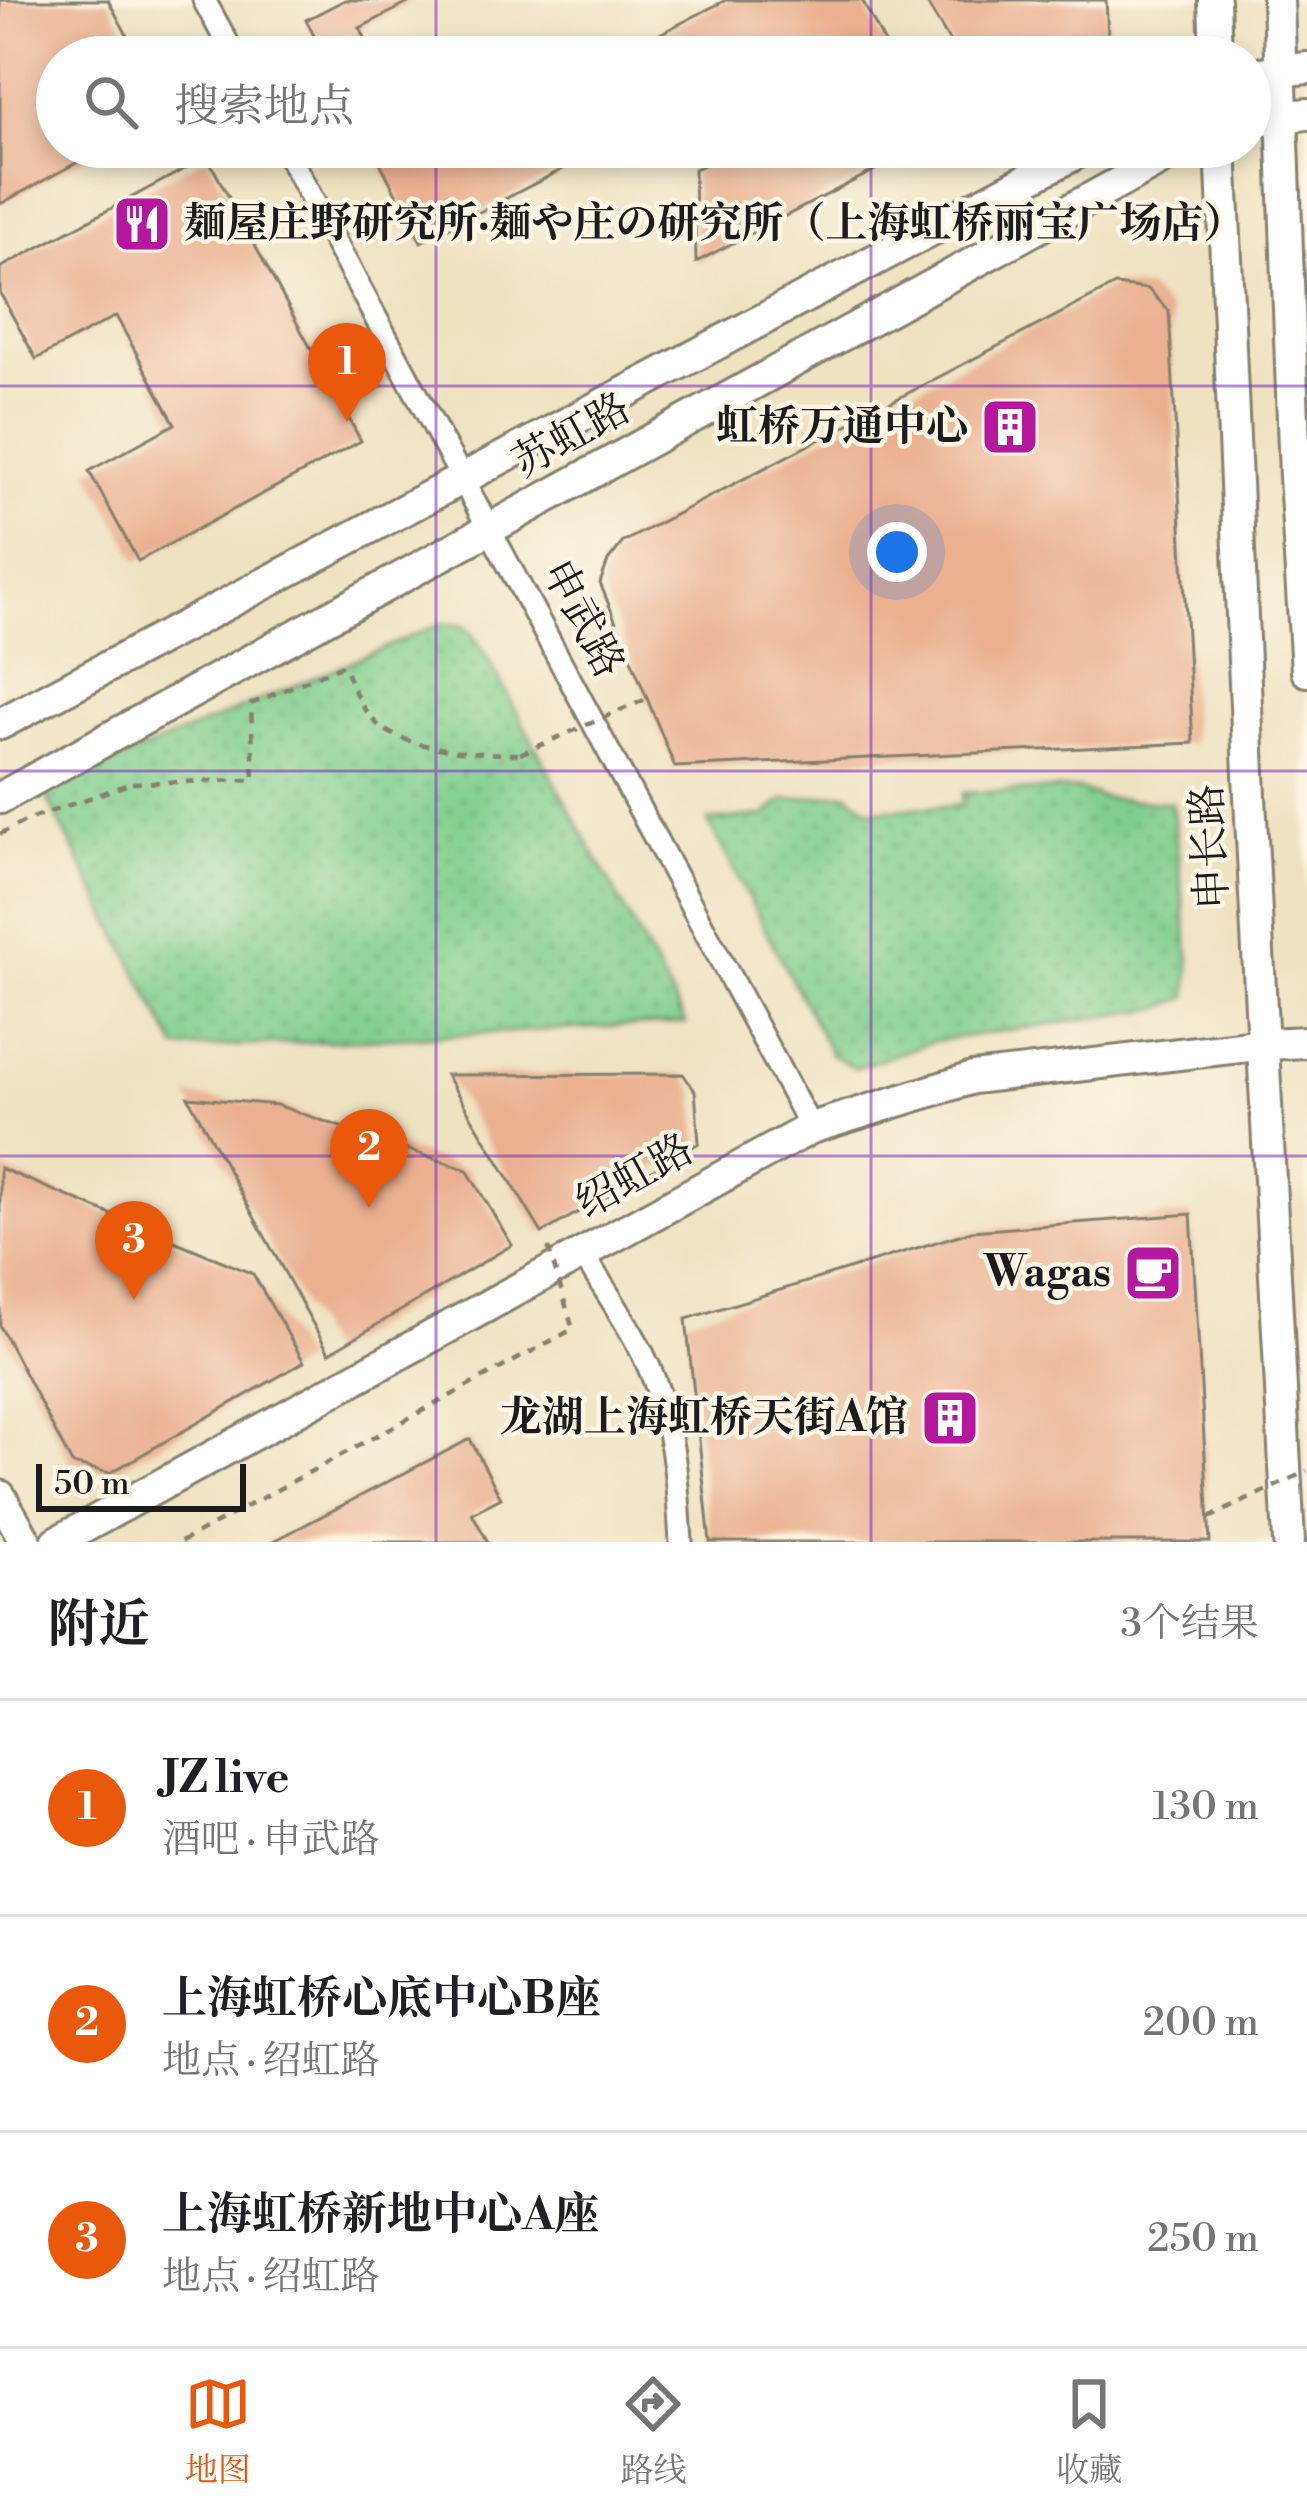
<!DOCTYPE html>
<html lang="zh">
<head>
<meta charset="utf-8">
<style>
  :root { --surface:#fff; --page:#f2f2f2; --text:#202124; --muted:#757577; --line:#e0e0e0; --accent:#ea580c }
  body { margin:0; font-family:"Libre Bodoni","Noto Serif SC","Noto Serif JP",serif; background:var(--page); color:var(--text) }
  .scale { position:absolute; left:36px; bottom:30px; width:210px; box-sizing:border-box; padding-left:12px; border:6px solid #1c1c1c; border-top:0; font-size:33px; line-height:42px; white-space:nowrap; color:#1c1c1c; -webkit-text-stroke:9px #fcf5e5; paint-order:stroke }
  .you { position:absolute; left:897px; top:552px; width:42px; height:42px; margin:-30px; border:9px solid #fff; border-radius:50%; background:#1a73e8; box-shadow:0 0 0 18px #1a73e833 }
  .badge { display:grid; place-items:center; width:78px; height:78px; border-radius:50%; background:var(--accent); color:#fff; font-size:39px; font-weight:700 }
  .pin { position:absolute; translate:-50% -99px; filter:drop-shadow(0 3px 6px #0008) }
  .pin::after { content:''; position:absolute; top:63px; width:42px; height:36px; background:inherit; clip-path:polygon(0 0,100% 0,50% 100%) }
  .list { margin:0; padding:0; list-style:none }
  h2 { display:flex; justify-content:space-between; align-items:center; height:156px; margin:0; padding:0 48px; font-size:51px }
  h2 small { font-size:39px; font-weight:400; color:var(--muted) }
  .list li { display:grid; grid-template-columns:78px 1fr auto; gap:36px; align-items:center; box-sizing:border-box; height:216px; padding:0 48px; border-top:3px solid var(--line) }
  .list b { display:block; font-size:45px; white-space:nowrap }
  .list p { margin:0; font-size:39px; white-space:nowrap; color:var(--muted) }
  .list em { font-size:39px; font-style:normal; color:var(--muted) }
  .icon { flex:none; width:66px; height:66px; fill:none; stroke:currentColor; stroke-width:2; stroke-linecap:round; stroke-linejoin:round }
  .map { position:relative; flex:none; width:1307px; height:1542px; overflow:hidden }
  .search { position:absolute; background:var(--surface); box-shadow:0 6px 18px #0003; left:36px; right:36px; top:36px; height:132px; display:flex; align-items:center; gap:30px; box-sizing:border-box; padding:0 42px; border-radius:66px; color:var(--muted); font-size:45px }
  .sheet { height:804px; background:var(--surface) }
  nav { display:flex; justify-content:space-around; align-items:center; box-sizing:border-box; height:168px; border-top:3px solid var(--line); background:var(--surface); font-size:33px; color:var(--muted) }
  nav a { display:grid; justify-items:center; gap:6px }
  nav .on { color:var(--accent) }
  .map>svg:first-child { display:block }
  .park { fill:url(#park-dots); stroke:#4e7655; stroke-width:3 }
  .building { fill:#eab090 }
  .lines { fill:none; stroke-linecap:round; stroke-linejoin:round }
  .street-casing { stroke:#867f6e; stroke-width:27 }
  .secondary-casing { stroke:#867f6e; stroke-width:36 }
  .path { stroke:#867f6e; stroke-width:4.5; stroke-dasharray:9 9; stroke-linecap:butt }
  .street { stroke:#fff; stroke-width:21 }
  .secondary { stroke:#fff; stroke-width:30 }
  .path-bridge { stroke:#867f6e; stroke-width:4.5; stroke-dasharray:9 9; stroke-linecap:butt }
  .grid { fill:none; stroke:#7b2cbf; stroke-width:3; stroke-opacity:0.55 }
  .labels { text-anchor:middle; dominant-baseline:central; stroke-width:9; stroke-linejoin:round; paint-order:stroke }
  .poi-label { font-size:42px; font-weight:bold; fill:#1c1c1c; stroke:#fcf5e5; text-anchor:end }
  .street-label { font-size:42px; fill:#1c1c1c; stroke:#fcf5e5 }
</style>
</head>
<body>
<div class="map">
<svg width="1307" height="1542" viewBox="0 0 1307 1542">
  <defs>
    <pattern id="park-dots" width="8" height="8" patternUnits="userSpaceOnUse" patternTransform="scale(3)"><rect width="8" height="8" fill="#81cf8e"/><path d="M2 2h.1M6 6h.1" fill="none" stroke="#6fb17a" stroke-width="1.8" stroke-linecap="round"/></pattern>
  </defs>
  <rect width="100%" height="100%" fill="#fcf5e5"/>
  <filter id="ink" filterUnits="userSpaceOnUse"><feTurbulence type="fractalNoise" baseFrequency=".00833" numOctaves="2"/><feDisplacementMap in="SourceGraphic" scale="24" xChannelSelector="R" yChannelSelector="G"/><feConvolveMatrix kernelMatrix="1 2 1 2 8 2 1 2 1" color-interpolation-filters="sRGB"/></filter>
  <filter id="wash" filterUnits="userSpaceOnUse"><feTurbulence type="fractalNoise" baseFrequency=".004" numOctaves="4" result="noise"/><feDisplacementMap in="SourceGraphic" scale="48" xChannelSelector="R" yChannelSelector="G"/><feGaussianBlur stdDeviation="2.7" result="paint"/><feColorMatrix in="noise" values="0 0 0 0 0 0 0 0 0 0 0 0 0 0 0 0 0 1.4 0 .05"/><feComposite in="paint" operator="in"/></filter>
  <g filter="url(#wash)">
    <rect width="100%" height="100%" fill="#efe2c1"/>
    <g class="park">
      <path d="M440 624 465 625 482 648 686 1023 177 1049 44 792Z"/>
      <path d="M1078 789 1103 798 1172 803 1190 963 1188 997 1161 1008 934 1041 855 1068 831 1054 708 821 764 816 784 800 848 793 870 810 961 806 963 793Z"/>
    </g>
    <g id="blocks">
      <g class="building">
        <path d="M0 0H108L139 57H57V147H106L0 204Z"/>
        <path d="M345 0H414L360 28 375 57H325L306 20Z"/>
        <path d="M726 0H862L892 57H615Z"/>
        <path d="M925 0H1106L1109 53 1101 57H959Z"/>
        <path d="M372 147H422L426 154 440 147H606L421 242Z"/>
        <path d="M745 147H920L696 262 694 169Z"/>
        <path d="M207 157 361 441 138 561 89 471 175 424 116 316 36 359 0 293V268Z"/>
        <path d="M1115 285 1148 289 1169 311 1193 743 675 767 600 583 608 561 623 542Z"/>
        <path d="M683 1074 695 1091 699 1143 542 1233 446 1075Z"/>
        <path d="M188 1097 277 1105 467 1170 512 1245 329 1353Z"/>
        <path d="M0 1168 253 1274 304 1362 110 1473 72 1464 0 1326Z"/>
        <path d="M1191 1214 1210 1542H710L686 1319 972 1231Z"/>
        <path d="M470 1439 501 1498 472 1513 488 1542H272Z"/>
      </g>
    </g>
  </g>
  <g filter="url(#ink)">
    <use href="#blocks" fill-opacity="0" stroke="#867f6e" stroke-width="3"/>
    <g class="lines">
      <g class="street-casing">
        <g id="street">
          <path d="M204 0 235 57"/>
          <path d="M284 147 811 1128"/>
          <path d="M583 1254C609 1298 644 1344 659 1394 675 1443 678 1491 681 1542"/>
        </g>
      </g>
      <g class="secondary-casing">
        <g id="secondary">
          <path d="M1214 0 1216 57"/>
          <path d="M1278 0 1295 477 1307 671"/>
          <path d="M1250 74 1307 68"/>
          <path d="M1250 121 1307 114"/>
          <path d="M1221 147 1251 818 1289 1542"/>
          <path d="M0 724 1088 147"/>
          <path d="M0 798 1184 147"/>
          <path d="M0 1496 26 1542"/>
          <path d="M57 1542 811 1128 973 1078 1265 1044 1307 1042"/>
        </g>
      </g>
      <path class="path" d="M132 783 254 780 251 704 343 665C352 684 360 708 375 722 404 751 482 754 520 754"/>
      <use href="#street" class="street"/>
      <use href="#secondary" class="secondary"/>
      <g class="path-bridge">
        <path d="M520 754 651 697"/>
        <path d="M0 834 27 820 132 783"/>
        <path d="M1209 1518 1307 1471"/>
        <path d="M181 1542 573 1329 546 1240"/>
      </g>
    </g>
  </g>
  <path class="grid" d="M436 0V57M871 0V57M436 147V1542M871 147V1542M0 386H1307M0 771H1307M0 1156H1307"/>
  <defs>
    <g id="restaurant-square" transform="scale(3)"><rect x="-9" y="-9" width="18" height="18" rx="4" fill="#b5179e" stroke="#fcf5e5"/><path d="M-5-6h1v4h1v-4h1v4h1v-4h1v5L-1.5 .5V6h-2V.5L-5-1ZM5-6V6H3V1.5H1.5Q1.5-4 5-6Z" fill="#fff"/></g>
    <g id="building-square" transform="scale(3)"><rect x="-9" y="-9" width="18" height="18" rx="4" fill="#b5179e" stroke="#fcf5e5"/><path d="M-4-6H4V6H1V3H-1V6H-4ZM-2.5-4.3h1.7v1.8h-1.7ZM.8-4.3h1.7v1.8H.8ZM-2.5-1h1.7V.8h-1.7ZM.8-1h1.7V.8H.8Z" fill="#fff"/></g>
    <g id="cafe-square" transform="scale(3)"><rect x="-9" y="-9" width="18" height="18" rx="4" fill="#b5179e" stroke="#fcf5e5"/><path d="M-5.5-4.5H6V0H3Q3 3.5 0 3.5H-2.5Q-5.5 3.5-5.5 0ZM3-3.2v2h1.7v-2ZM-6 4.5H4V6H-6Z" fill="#fff"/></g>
  </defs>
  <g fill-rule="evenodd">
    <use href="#restaurant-square" x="142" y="224"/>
    <use href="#building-square" x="1010" y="427"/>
    <use href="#cafe-square" x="1153" y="1273"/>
    <use href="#building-square" x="950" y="1418"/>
  </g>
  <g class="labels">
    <g class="poi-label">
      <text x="184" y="224" text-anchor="start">麺屋庄野研究所·麺や庄の研究所（上海虹桥丽宝广场店）</text>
      <text x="968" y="427">虹桥万通中心</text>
      <text x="1111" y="1273">Wagas</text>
      <text x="908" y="1418">龙湖上海虹桥天街A馆</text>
    </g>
    <g class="street-label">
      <text transform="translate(572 436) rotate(-29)">苏虹路</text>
      <text transform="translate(582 619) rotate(62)">申武路</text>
      <text transform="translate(1211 847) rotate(-93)">申长路</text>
      <text transform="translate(635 1177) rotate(-29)">绍虹路</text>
    </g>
  </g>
</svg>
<div class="scale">50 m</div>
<div class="you"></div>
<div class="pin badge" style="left:347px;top:422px">1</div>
<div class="pin badge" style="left:369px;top:1208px">2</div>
<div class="pin badge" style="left:134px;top:1300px">3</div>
<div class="search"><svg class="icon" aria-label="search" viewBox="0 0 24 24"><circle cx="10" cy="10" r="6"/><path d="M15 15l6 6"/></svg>搜索地点</div>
</div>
<section class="sheet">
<h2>附近<small>3个结果</small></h2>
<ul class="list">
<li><span class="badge">1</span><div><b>JZ live</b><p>酒吧 · 申武路</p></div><em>130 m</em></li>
<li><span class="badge">2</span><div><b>上海虹桥心底中心B座</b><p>地点 · 绍虹路</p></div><em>200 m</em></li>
<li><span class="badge">3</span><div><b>上海虹桥新地中心A座</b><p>地点 · 绍虹路</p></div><em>250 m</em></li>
</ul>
</section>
<nav>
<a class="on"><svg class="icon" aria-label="map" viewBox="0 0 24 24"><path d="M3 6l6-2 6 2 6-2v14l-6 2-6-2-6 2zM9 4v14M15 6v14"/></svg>地图</a>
<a><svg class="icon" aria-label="directions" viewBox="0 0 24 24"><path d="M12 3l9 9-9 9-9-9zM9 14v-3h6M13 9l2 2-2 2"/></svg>路线</a>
<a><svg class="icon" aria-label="saved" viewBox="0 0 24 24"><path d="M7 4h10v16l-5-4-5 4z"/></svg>收藏</a>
</nav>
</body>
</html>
